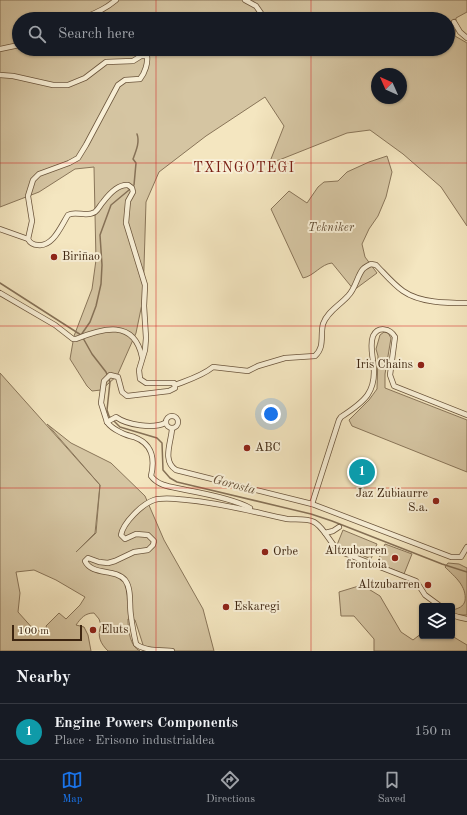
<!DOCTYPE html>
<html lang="en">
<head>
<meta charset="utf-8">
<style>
  :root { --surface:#171b24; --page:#20242c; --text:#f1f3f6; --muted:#9ea1a6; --line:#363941; --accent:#1a73e8 }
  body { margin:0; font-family:"Old Standard TT",serif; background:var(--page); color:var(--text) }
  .controls { position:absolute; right:12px; bottom:12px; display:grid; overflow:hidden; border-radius:4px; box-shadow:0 1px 3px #0004 }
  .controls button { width:36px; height:36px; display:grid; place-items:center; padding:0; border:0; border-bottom:1px solid var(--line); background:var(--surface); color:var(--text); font:20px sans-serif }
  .compass { position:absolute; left:371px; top:68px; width:36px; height:36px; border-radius:50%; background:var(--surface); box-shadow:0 1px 3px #0004; rotate:315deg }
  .scale { position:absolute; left:12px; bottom:10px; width:70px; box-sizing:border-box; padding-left:4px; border:2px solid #3d2510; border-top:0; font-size:11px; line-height:14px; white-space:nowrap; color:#3d2510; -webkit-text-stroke:3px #f8efd6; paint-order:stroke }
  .you { position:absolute; left:271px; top:414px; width:14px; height:14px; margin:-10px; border:3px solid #fff; border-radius:50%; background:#1a73e8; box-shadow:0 0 0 6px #1a73e833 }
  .badge { display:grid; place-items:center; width:26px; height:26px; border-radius:50%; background:var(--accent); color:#fff; font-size:13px; font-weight:700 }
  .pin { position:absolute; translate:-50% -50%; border:2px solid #fff; box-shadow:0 1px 4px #0006 }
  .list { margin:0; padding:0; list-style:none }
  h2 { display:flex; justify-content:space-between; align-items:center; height:52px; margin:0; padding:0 16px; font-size:17px }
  h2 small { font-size:13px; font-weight:400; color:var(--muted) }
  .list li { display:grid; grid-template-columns:26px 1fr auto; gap:12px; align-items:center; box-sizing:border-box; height:56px; padding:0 16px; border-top:1px solid var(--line) }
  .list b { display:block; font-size:15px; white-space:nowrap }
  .list p { margin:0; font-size:13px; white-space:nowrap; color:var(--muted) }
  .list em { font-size:13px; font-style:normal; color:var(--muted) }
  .icon { flex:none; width:22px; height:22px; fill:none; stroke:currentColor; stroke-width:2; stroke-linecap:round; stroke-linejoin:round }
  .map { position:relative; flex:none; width:467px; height:651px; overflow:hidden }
  .search { position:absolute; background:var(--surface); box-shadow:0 1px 3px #0004; left:12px; right:12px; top:12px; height:44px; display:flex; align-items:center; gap:10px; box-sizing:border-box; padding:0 14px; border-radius:22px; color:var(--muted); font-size:15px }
  .sheet { height:108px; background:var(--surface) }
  nav { display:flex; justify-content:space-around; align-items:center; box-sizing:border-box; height:56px; border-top:1px solid var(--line); background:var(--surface); font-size:11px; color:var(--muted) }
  nav a { display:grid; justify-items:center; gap:2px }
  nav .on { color:var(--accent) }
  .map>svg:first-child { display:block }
  .green { fill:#d5c5a2; stroke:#897559; fill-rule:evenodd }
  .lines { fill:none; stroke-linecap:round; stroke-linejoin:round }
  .stream { stroke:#867156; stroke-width:1.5 }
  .minor-casing { stroke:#6b553c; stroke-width:6 }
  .minor { stroke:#f8efd6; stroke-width:4.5 }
  .grid { fill:none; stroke:#d62828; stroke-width:1; stroke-opacity:0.55 }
  .poi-dot { fill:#8f2418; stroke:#f8efd6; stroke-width:1.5 }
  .labels { text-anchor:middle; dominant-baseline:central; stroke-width:4; stroke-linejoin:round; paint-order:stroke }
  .park-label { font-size:12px; font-style:italic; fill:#634d34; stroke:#f8efd6 }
  .poi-label { font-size:12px; fill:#3d2510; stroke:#f8efd6; text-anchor:start }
  .water-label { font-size:13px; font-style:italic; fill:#675139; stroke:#f8efd6 }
  .quarter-label { font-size:14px; letter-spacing:1px; fill:#7a1f14; stroke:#f8efd6 }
</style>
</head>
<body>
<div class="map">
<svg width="467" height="651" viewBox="0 0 467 651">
  <rect width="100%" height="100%" fill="#f4e6c0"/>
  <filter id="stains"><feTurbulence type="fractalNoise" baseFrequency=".005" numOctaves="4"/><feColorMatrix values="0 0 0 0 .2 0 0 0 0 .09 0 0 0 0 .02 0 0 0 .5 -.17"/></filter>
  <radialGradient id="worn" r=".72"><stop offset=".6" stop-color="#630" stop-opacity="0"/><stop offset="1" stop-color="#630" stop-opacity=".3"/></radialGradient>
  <g class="green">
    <path d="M0 0H467V12L456 18 455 36 467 43V226L441 187 403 154 370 130 347 133 269 164 284 126 265 97 206 136 159 172 146 202 143 299 136 333 117 376 101 390 92 391 87 386 70 359 74 336 92 289 96 260 94 167 75 169 39 192 0 207ZM19 19H448V49H19ZM377 74H401V98H377Z"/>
    <path d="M387 156 392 172 386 197 378 216 369 229 362 244 365 257 377 273 354 290 332 263C321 264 314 276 303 278L271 209 289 191 307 203 318 187 324 182 338 181 347 172 369 162Z"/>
    <path d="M384 332 388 333 391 338 385 374V388L467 420V472L352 426 349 420 369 400 377 389 378 356 376 349 380 335Z"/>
    <path d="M0 373 100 485 95 533 76 552 96 533 100 485 47 424 71 443 111 463 145 496 164 540 203 609 214 651H145L135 620 128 619C128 629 130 647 140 651H108C100 643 97 636 101 625L99 619 94 613C85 613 81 618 76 625L84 627 88 635 91 651H0ZM34 570 56 580 85 597 80 605 66 619 59 613 46 626 47 629 35 631 18 612 20 593 16 572Z"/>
    <path d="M343 530 377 544 371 559 337 545Z"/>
    <path d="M385 544 412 554 404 574 377 563Z"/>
    <path d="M448 563 459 564 467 568V615H458L454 614 453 610C459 608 463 607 465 601 467 586 455 577 445 567Z"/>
    <path d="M362 585 380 596 401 632 413 640 422 633V636H452L467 645V651H374V639L354 616H341L339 592Z"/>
  </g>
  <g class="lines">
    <g class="stream">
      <path d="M134 185 136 163 133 159C136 151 140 142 137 134"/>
      <path d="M0 283 81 335 90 322 96 306 101 284 102 265 100 235 111 205 129 190"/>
      <path d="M83 338 92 354 106 372 110 382 107 410 109 416 120 427 157 438 162 443 163 470 170 478 177 482 311 514 332 521 442 564 467 572"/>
    </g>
    <g class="minor-casing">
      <g id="minor">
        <path d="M245 0 256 6 265 19"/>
        <path d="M81 19C95 13 104 10 116 0"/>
        <path d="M454 22 460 32 467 38"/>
        <path d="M0 49 19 45"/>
        <path d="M0 75 13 76 53 85H68L85 78 106 62 133 61 141 56H147C148 63 145 73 140 79L125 80 118 85 86 145 78 158 69 163 39 174 33 180 28 196 32 221 28 239C30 243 33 245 38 245 53 247 61 226 68 215 76 210 86 218 95 212 99 209 100 205 103 202 109 194 118 184 128 185L132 188 133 192 128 201 126 223 145 285 144 306 146 338 145 350 139 370 140 379 146 383H174L175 388 169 391 127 396 122 392 118 377 110 375 104 381 101 403 107 422 116 417C127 425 153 429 165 423"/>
        <path d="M0 229 28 239"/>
        <path d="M0 293 55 325 73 339H76C103 328 134 319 142 357"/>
        <path d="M175 385C188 380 202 376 213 367L248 371 258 366 285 358 315 356C325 347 320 336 323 324 327 312 340 305 348 296 356 288 357 276 363 269 365 267 369 265 371 264L376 265C384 273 393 284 403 291 420 303 447 303 467 303"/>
        <circle cx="172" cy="422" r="6"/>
        <path d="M107 422C111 428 116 430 122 433 126 435 130 436 134 437 153 444 155 459 151 476 159 487 174 487 186 490 202 493 236 500 250 508"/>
        <path d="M172 429C171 443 162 461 176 470L312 504 451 557H461L467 547"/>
        <path d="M312 504 339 420 341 417C364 402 378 392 373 361 372 352 370 344 373 336 378 326 390 328 395 337L390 375 394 386 467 415"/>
        <path d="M325 533 335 547 344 553 416 581 425 595 440 606"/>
        <path d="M452 615 458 617 467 619"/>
        <path d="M172 651C160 650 144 651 136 644 134 635 132 625 131 616 129 605 132 589 125 580 115 568 92 576 85 561L88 558 99 562 108 563 115 561 134 552 148 550 153 545 154 541 148 535 136 534 125 539 121 535C123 523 142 504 154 500 164 497 176 499 187 500 221 503 254 512 287 519 295 520 306 518 314 522 318 524 322 529 325 533L333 531 339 527"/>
      </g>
    </g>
    <use href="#minor" class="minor"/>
  </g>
  <path class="grid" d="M156 0V19M311 0V19M156 49V651M311 49V651M0 163H467M0 326H467M0 488H467"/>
  <g class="poi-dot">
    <circle cx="54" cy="257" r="4"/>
    <circle cx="421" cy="365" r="4"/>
    <circle cx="247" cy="448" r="4"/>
    <circle cx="436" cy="501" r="4"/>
    <circle cx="265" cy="552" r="4"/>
    <circle cx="395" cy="558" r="4"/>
    <circle cx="428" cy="585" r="4"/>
    <circle cx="226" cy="607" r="4"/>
    <circle cx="93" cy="630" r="4"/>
  </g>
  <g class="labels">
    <g class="park-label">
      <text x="331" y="228">Tekniker</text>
    </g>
    <g class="poi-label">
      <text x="62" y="257">Biriñao</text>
      <text x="413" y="365" text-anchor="end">Iris Chains</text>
      <text x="255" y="448">ABC</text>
      <text x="428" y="494" text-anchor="end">Jaz Zubiaurre<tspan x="428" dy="14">S.a.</tspan></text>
      <text x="387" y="551" text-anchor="end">Altzubarren<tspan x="387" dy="14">frontoia</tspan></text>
      <text x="273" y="552">Orbe</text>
      <text x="420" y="585" text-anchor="end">Altzubarren</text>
      <text x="234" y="607">Eskaregi</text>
      <text x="101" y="630">Eluts</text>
    </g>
    <g class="water-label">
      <text transform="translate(234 485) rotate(15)">Gorosta</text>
    </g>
    <g class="quarter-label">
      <text x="244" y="168">TXINGOTEGI</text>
    </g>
  </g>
  <rect width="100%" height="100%" filter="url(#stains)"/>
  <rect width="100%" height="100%" fill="url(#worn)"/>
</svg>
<div class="controls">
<button><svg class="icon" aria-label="layers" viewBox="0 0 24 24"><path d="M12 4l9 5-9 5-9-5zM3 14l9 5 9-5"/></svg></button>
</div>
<svg class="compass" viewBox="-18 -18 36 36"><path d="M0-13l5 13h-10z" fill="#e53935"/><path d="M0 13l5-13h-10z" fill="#9ea1a6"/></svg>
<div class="scale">100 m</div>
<div class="you"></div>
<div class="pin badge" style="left:362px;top:472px;background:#0f9aa8">1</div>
<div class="search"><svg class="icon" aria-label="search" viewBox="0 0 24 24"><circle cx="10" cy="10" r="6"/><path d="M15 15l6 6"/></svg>Search here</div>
</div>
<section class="sheet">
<h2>Nearby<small></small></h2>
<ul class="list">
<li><span class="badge" style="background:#0f9aa8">1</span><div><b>Engine Powers Components</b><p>Place · Erisono industrialdea</p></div><em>150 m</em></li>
</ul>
</section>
<nav>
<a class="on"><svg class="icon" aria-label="map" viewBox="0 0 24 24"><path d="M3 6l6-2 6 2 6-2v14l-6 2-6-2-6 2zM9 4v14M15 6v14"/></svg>Map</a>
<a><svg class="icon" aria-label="directions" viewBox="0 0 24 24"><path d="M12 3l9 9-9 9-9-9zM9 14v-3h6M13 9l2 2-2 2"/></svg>Directions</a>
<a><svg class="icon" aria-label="saved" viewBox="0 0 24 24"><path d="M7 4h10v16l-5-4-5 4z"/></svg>Saved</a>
</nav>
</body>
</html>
